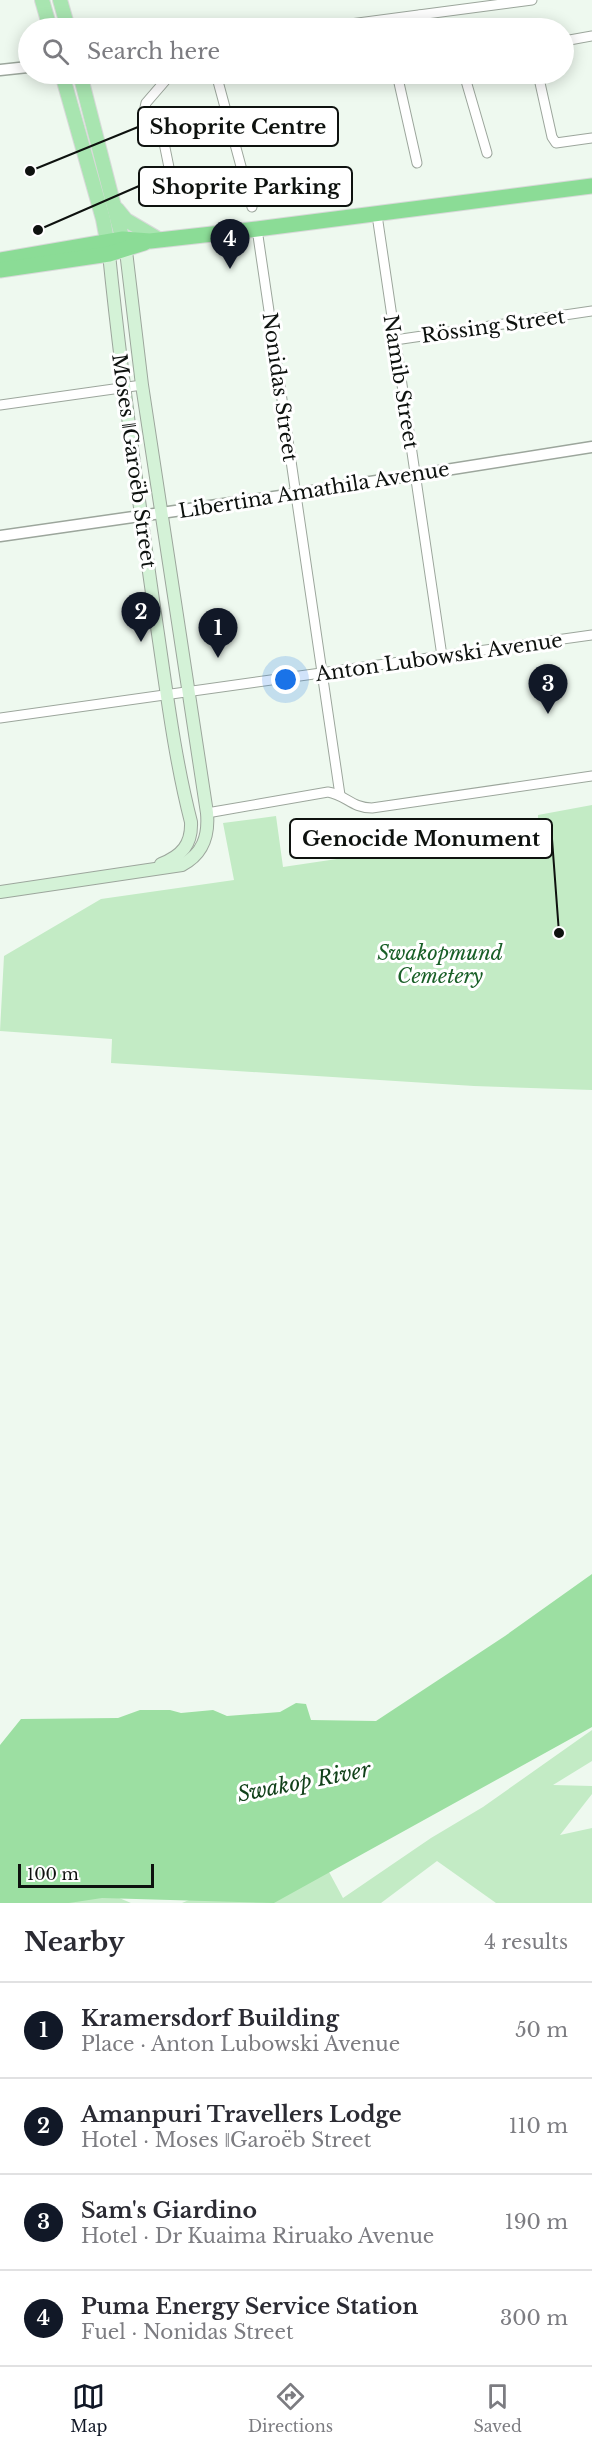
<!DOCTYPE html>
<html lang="en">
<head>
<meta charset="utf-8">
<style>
  :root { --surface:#fff; --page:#f7f7f7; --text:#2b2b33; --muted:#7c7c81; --line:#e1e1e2; --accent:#111827 }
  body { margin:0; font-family:"Libre Baskerville",serif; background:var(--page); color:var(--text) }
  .scale { position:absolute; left:18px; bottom:15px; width:136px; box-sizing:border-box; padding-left:6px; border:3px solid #0e120f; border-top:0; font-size:16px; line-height:21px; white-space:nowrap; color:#0e120f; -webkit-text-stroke:4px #fff; paint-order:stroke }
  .you { position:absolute; left:286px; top:680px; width:21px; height:21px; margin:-15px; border:4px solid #fff; border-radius:50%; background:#1a73e8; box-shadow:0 0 0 9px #1a73e833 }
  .badge { display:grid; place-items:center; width:39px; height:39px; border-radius:50%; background:var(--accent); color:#fff; font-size:20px; font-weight:700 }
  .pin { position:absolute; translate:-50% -50px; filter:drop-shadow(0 2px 3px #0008) }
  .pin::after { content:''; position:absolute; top:32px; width:21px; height:18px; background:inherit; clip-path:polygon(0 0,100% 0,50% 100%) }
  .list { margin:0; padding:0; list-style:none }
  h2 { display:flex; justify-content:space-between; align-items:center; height:78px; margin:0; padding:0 24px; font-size:26px }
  h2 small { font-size:20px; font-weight:400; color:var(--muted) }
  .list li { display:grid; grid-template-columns:39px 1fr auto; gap:18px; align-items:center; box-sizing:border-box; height:96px; padding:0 24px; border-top:2px solid var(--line) }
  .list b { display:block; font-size:22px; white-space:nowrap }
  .list p { margin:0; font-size:20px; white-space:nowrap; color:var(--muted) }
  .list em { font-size:20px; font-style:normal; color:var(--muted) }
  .icon { flex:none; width:33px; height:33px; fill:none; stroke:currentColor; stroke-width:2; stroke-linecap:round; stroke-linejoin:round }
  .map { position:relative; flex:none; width:592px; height:1903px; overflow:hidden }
  .search { position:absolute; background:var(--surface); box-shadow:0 3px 15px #0003; left:18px; right:18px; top:18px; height:66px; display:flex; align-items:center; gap:15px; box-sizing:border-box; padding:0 21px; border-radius:33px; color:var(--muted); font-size:22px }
  .sheet { height:462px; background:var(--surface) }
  nav { display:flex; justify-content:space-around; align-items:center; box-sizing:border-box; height:84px; border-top:2px solid var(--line); background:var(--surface); font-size:16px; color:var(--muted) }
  nav a { display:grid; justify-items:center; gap:3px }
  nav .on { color:var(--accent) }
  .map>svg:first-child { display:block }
  .green { fill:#c3ebc5 }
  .water { fill:#9cdfa2 }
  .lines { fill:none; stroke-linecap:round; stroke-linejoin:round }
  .minor-casing { stroke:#9ca69c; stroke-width:11 }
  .tertiary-casing { stroke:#9ca69c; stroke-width:13 }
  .secondary-casing { stroke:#9ca69c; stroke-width:14 }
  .primary-casing { stroke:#d8d9d9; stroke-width:16 }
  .trunk-casing { stroke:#d8d9d9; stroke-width:17 }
  .minor { stroke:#fff; stroke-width:9 }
  .tertiary { stroke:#fff; stroke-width:10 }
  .secondary { stroke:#d4f2d7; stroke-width:12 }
  .primary { stroke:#a8e5b0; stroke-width:14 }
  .trunk { stroke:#8bdc96; stroke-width:15 }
  .labels { text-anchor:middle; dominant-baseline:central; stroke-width:6; stroke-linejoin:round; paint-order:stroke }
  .street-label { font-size:20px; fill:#0e120f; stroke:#fff }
  .park-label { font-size:20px; font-style:italic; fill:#195f27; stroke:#fff }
  .water-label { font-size:21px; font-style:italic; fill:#11411a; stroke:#fff }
  .leader { fill:none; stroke:#0e120f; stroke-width:2 }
  .callout-dot { fill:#0e120f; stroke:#fff; stroke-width:2 }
  .callout { fill:#fff; stroke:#0e120f; stroke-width:2 }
  .callout-label { font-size:21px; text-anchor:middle; font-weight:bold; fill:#0e120f }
</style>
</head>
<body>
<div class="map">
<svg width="592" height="1903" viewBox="0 0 592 1903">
  <rect width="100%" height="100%" fill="#eef9ef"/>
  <g class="green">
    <path d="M592 805V1090L474 1086 111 1063 112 1039 0 1031 4 956 101 899 234 880 223 823 276 816 283 867 538 829V815Z"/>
    <path d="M592 1730V1761L553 1785 592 1786V1794L560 1835 592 1828V1903H496L437 1861 381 1903H182L315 1846 343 1898 431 1838 483 1807Z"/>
    <path d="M98 1889 131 1903H23Z"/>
  </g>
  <path class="water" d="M592 1574V1727L274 1903 102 1898 69 1903H0V1745L21 1719 118 1718 140 1710H170L181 1713 213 1710 227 1716 280 1712 296 1703 306 1704 311 1720 376 1721 505 1636Z"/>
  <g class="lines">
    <g class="minor-casing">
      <g id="minor">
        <path d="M420 15 423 28"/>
        <path d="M320 28 532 0"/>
        <path d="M564 41 592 36"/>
        <path d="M171 74 146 103 144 112 163 138 173 187"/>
        <path d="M216 74 252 207"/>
        <path d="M397 74 417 163"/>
        <path d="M464 74 487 153"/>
        <path d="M538 74 552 137 556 143 592 138"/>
        <path d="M377 215 442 656"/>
        <path d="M257 229 340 795"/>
        <path d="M395 340 592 311"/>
        <path d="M0 405 142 385"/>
        <path d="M0 718 592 635"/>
        <path d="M207 813 328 792C346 795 352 808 372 808L592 776"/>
      </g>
    </g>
    <g class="tertiary-casing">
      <g id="tertiary">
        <path d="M0 70 28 67"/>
        <path d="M0 536 294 494 592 447"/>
      </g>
    </g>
    <g class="secondary-casing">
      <g id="secondary">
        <path d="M109 254C121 372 137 489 154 607 165 678 173 752 191 822 192 844 182 856 161 864"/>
        <path d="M0 892 182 865C203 854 209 836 207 813L142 385 126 251"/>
      </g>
    </g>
    <g class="primary-casing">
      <g id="primary">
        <path d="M42 0 50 28"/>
        <path d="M60 0 68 28"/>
        <path d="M62 74 103 219 109 251"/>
        <path d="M80 74 125 249"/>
        <path d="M117 209 126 220 160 240"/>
      </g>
    </g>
    <g class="trunk-casing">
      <g id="trunk">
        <path d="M0 260 123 239 150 241 257 229 592 186"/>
        <path d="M0 270 109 254 144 243"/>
      </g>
    </g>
    <use href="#minor" class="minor"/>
    <use href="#tertiary" class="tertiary"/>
    <use href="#secondary" class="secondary"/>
    <use href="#primary" class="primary"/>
    <use href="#trunk" class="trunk"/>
  </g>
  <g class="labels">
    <g class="street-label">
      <text transform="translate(493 326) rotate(-8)">Rössing Street</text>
      <text transform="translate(401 382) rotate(81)">Namib Street</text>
      <text transform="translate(280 387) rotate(82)">Nonidas Street</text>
      <text transform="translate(134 461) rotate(82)">Moses ǁGaroëb Street</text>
      <text transform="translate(314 490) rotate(-9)">Libertina Amathila Avenue</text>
      <text transform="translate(439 657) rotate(-8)">Anton Lubowski Avenue</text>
    </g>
    <g class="park-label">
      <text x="440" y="953">Swakopmund<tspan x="440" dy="23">Cemetery</tspan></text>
    </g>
    <g class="water-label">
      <text transform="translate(304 1782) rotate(-11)">Swakop River</text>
    </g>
  </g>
  <path class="leader" d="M30 171L138 127M38 230L139 186M559 933L552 839"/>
  <g class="callout-dot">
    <circle cx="30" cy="171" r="6"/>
    <circle cx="38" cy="230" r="6"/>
    <circle cx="559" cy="933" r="6"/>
  </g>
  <g class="callout">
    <rect x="138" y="107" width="200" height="39" rx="6"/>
    <rect x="139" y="167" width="213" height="39" rx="6"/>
    <rect x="290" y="819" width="262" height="39" rx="6"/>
  </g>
  <g class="callout-label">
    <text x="238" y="134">Shoprite Centre</text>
    <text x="246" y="194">Shoprite Parking</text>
    <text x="421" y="846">Genocide Monument</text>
  </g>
</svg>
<div class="scale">100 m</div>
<div class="you"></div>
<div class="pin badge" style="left:218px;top:658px">1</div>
<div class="pin badge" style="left:141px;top:642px">2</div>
<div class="pin badge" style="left:548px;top:714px">3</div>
<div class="pin badge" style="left:230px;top:269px">4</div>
<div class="search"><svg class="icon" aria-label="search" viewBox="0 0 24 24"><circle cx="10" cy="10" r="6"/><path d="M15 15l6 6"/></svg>Search here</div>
</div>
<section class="sheet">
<h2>Nearby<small>4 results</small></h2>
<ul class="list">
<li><span class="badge">1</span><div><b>Kramersdorf Building</b><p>Place · Anton Lubowski Avenue</p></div><em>50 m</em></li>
<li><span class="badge">2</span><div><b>Amanpuri Travellers Lodge</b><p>Hotel · Moses ǁGaroëb Street</p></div><em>110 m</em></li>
<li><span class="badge">3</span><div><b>Sam's Giardino</b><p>Hotel · Dr Kuaima Riruako Avenue</p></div><em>190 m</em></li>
<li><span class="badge">4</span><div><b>Puma Energy Service Station</b><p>Fuel · Nonidas Street</p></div><em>300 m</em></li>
</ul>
</section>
<nav>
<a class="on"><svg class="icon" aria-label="map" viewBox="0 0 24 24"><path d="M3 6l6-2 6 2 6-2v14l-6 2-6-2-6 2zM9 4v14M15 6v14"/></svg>Map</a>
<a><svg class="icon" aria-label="directions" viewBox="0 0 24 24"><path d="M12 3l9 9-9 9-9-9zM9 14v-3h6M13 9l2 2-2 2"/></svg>Directions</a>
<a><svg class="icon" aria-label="saved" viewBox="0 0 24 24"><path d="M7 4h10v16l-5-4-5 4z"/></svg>Saved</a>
</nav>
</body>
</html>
